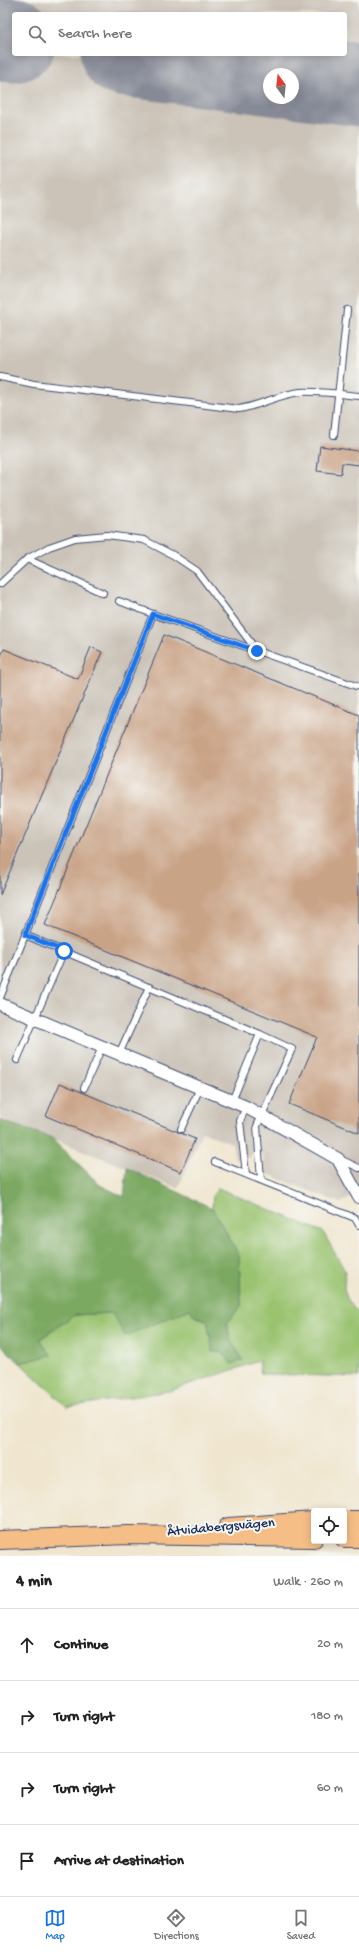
<!DOCTYPE html>
<html lang="en">
<head>
<meta charset="utf-8">
<style>
  :root { --surface:#fff; --page:#f6f6f6; --text:#222; --muted:#767676; --line:#e0e0e0; --accent:#1a73e8 }
  body { margin:0; font-family:"Gochi Hand",sans-serif; background:var(--page); color:var(--text) }
  .controls { position:absolute; right:12px; bottom:12px; display:grid; overflow:hidden; border-radius:4px; box-shadow:0 2px 10px #0003 }
  .controls button { width:36px; height:36px; display:grid; place-items:center; padding:0; border:0; border-bottom:1px solid var(--line); background:var(--surface); color:var(--text); font:20px sans-serif }
  .compass { position:absolute; left:263px; top:68px; width:36px; height:36px; border-radius:50%; background:var(--surface); box-shadow:0 2px 10px #0003; rotate:345deg }
  .stop { position:absolute; width:12px; height:12px; margin:-9px; border:3px solid #1a73e8; border-radius:50%; background:#fff }
  .stop.end { background:#1a73e8; border-color:#fff; box-shadow:0 1px 4px #0008 }
  .list { margin:0; padding:0; list-style:none }
  h2 { display:flex; justify-content:space-between; align-items:center; height:52px; margin:0; padding:0 16px; font-size:17px }
  h2 small { font-size:13px; font-weight:400; color:var(--muted) }
  .list li { display:grid; grid-template-columns:26px 1fr auto; gap:12px; align-items:center; box-sizing:border-box; height:72px; padding:0 16px; border-top:1px solid var(--line) }
  .list b { display:block; font-size:15px; white-space:nowrap }
  .list em { font-size:13px; font-style:normal; color:var(--muted) }
  .icon { flex:none; width:22px; height:22px; fill:none; stroke:currentColor; stroke-width:2; stroke-linecap:round; stroke-linejoin:round }
  .map { position:relative; flex:none; width:359px; height:1556px; overflow:hidden }
  .search { position:absolute; background:var(--surface); box-shadow:0 2px 10px #0003; left:12px; right:12px; top:12px; height:44px; display:flex; align-items:center; gap:10px; box-sizing:border-box; padding:0 14px; border-radius:4px; color:var(--muted); font-size:15px }
  .sheet { height:340px; background:var(--surface) }
  nav { display:flex; justify-content:space-around; align-items:center; box-sizing:border-box; height:56px; border-top:1px solid var(--line); background:var(--surface); font-size:11px; color:var(--muted) }
  nav a { display:grid; justify-items:center; gap:2px }
  nav .on { color:var(--accent) }
  .map>svg:first-child { display:block }
  .industrial { fill:#cbc3b8; fill-rule:evenodd }
  .green { fill:#9ac370; stroke:#5a7967 }
  .forest { fill:#7ba962; stroke:#4b6c60 }
  .lines { fill:none; stroke-linecap:round; stroke-linejoin:round }
  .runway { stroke:#868a96; stroke-width:85 }
  .building { fill:#c9a386 }
  .service-casing { stroke:#3b4a6f; stroke-width:8 }
  .minor-casing { stroke:#3b4a6f; stroke-width:14 }
  .primary-casing { stroke:#3b4a6f; stroke-width:20 }
  .service { stroke:#fff; stroke-width:6 }
  .minor { stroke:#fff; stroke-width:12 }
  .primary { stroke:#f6be87; stroke-width:18 }
  .route { stroke:#1a73e8; stroke-width:5 }
  .labels { text-anchor:middle; dominant-baseline:central; stroke-width:4; stroke-linejoin:round; paint-order:stroke }
  .street-label { font-size:14px; fill:#1b2f5e; stroke:#f6f6f2 }
</style>
</head>
<body>
<div class="map">
<svg width="359" height="1556" viewBox="0 0 359 1556">
  <rect width="100%" height="100%" fill="#f6f6f2"/>
  <filter id="ink" filterUnits="userSpaceOnUse"><feTurbulence type="fractalNoise" baseFrequency=".025" numOctaves="2"/><feDisplacementMap in="SourceGraphic" scale="8" xChannelSelector="R" yChannelSelector="G"/><feConvolveMatrix kernelMatrix="1 2 1 2 8 2 1 2 1" color-interpolation-filters="sRGB"/></filter>
  <filter id="wash" filterUnits="userSpaceOnUse"><feTurbulence type="fractalNoise" baseFrequency=".012" numOctaves="4" result="noise"/><feDisplacementMap in="SourceGraphic" scale="16" xChannelSelector="R" yChannelSelector="G"/><feGaussianBlur stdDeviation="0.9" result="paint"/><feColorMatrix in="noise" values="0 0 0 0 0 0 0 0 0 0 0 0 0 0 0 0 0 1.4 0 .05"/><feComposite in="paint" operator="in"/></filter>
  <g filter="url(#wash)">
    <rect width="100%" height="100%" fill="#f0e6cf"/>
    <path class="industrial" d="M0 0H359V1193L340 1203 265 1173 263 1154 250 1155V1158L235 1159 232 1143 202 1132 178 1188 0 1118ZM14 14H345V54H14ZM269 74H293V98H269Z"/>
    <path class="green" d="M218 1188 323 1232 345 1271 344 1289 348 1301 359 1314V1377L261 1374 259 1361 169 1391 67 1407 20 1363 51 1355 40 1339 75 1315 112 1313 160 1321 190 1308 194 1316 207 1320 213 1352H223L243 1360 230 1339 227 1323 241 1306 239 1255 212 1208 213 1195Z"/>
    <path class="forest" d="M0 1120 52 1138 100 1185 124 1197 127 1168 212 1208 239 1255 241 1306 227 1323 230 1339 243 1360 231 1364 223 1352H213L207 1320 194 1316 190 1309 125 1336 112 1313 75 1315 40 1339 51 1355 20 1363 0 1344Z"/>
    <g class="lines">
      <g class="runway">
        <path d="M0 39 14 40"/>
        <path d="M123 54 281 74"/>
        <path d="M293 75 359 84"/>
      </g>
    </g>
    <g id="blocks">
      <g class="building">
        <path d="M320 446 359 451V465L342 463 341 474 317 471Z"/>
        <path d="M164 635 359 715V1133L289 1104 317 1037 45 925Z"/>
        <path d="M91 647 102 652 0 895V658L4 649 78 679Z"/>
        <path d="M60 1083 195 1139 181 1172 46 1116Z"/>
      </g>
    </g>
  </g>
  <g filter="url(#ink)">
    <use href="#blocks" fill-opacity="0" stroke="#3b4a6f" stroke-width="1"/>
    <g class="lines">
      <g class="service-casing">
        <g id="service">
          <path d="M0 377 34 384 239 409C259 406 280 394 300 392 319 391 339 394 359 396"/>
          <path d="M334 435 347 310"/>
          <path d="M27 559 103 593"/>
          <path d="M0 584 27 559 49 547 75 538 107 535 144 540 173 555 197 571 257 651"/>
          <path d="M119 601 153 614"/>
          <path d="M25 935 260 1034 232 1101"/>
          <path d="M0 998 153 614 359 687"/>
          <path d="M260 1034 292 1049 257 1126 261 1180"/>
          <path d="M119 1054 149 987"/>
          <path d="M17 1060 64 951"/>
          <path d="M84 1088 102 1047"/>
          <path d="M246 1107 240 1121 246 1174"/>
          <path d="M181 1129 200 1088"/>
          <path d="M340 1159 359 1168"/>
          <path d="M215 1162 355 1218 359 1225"/>
        </g>
      </g>
      <g class="minor-casing">
        <path id="minor" d="M0 1004 246 1107 338 1159 359 1197"/>
      </g>
      <g class="primary-casing">
        <g id="primary">
          <path d="M344 1520H359"/>
          <path d="M228 1527 314 1521"/>
          <path d="M344 1538H359"/>
          <path d="M0 1540 128 1535 314 1538"/>
        </g>
      </g>
      <use href="#service" class="service"/>
      <use href="#minor" class="minor"/>
      <use href="#primary" class="primary"/>
    </g>
  </g>
  <g class="lines" filter="url(#ink)">
    <path class="route" d="M64 951 25 935 153 614 257 651"/>
  </g>
  <g class="labels">
    <g class="street-label">
      <text transform="translate(221 1528) rotate(-5)">Åtvidabergsvägen</text>
    </g>
  </g>
</svg>
<div class="controls">
<button><svg class="icon" aria-label="locate" viewBox="0 0 24 24"><circle cx="12" cy="12" r="6"/><path d="M12 2v4M12 18v4M2 12h4M18 12h4"/></svg></button>
</div>
<svg class="compass" viewBox="-18 -18 36 36"><path d="M0-13l5 13h-10z" fill="#e53935"/><path d="M0 13l5-13h-10z" fill="#767676"/></svg>
<div class="stop" style="left:64px;top:951px"></div>
<div class="stop end" style="left:257px;top:651px"></div>
<div class="search"><svg class="icon" aria-label="search" viewBox="0 0 24 24"><circle cx="10" cy="10" r="6"/><path d="M15 15l6 6"/></svg>Search here</div>
</div>
<section class="sheet">
<h2>4 min<small>Walk · 260 m</small></h2>
<ul class="list">
<li><svg class="icon" aria-label="ahead" viewBox="0 0 24 24"><path d="M12 20V5M6 11l6-6 6 6"/></svg><div><b>Continue</b></div><em>20 m</em></li>
<li><svg class="icon" aria-label="right" viewBox="0 0 24 24"><path d="M7 20v-9h11M14 6l5 5-5 5"/></svg><div><b>Turn right</b></div><em>180 m</em></li>
<li><svg class="icon" aria-label="right" viewBox="0 0 24 24"><path d="M7 20v-9h11M14 6l5 5-5 5"/></svg><div><b>Turn right</b></div><em>60 m</em></li>
<li><svg class="icon" aria-label="arrive" viewBox="0 0 24 24"><path d="M6 21V4h12l-3 4 3 4H6"/></svg><div><b>Arrive at destination</b></div></li>
</ul>
</section>
<nav>
<a class="on"><svg class="icon" aria-label="map" viewBox="0 0 24 24"><path d="M3 6l6-2 6 2 6-2v14l-6 2-6-2-6 2zM9 4v14M15 6v14"/></svg>Map</a>
<a><svg class="icon" aria-label="directions" viewBox="0 0 24 24"><path d="M12 3l9 9-9 9-9-9zM9 14v-3h6M13 9l2 2-2 2"/></svg>Directions</a>
<a><svg class="icon" aria-label="saved" viewBox="0 0 24 24"><path d="M7 4h10v16l-5-4-5 4z"/></svg>Saved</a>
</nav>
</body>
</html>
